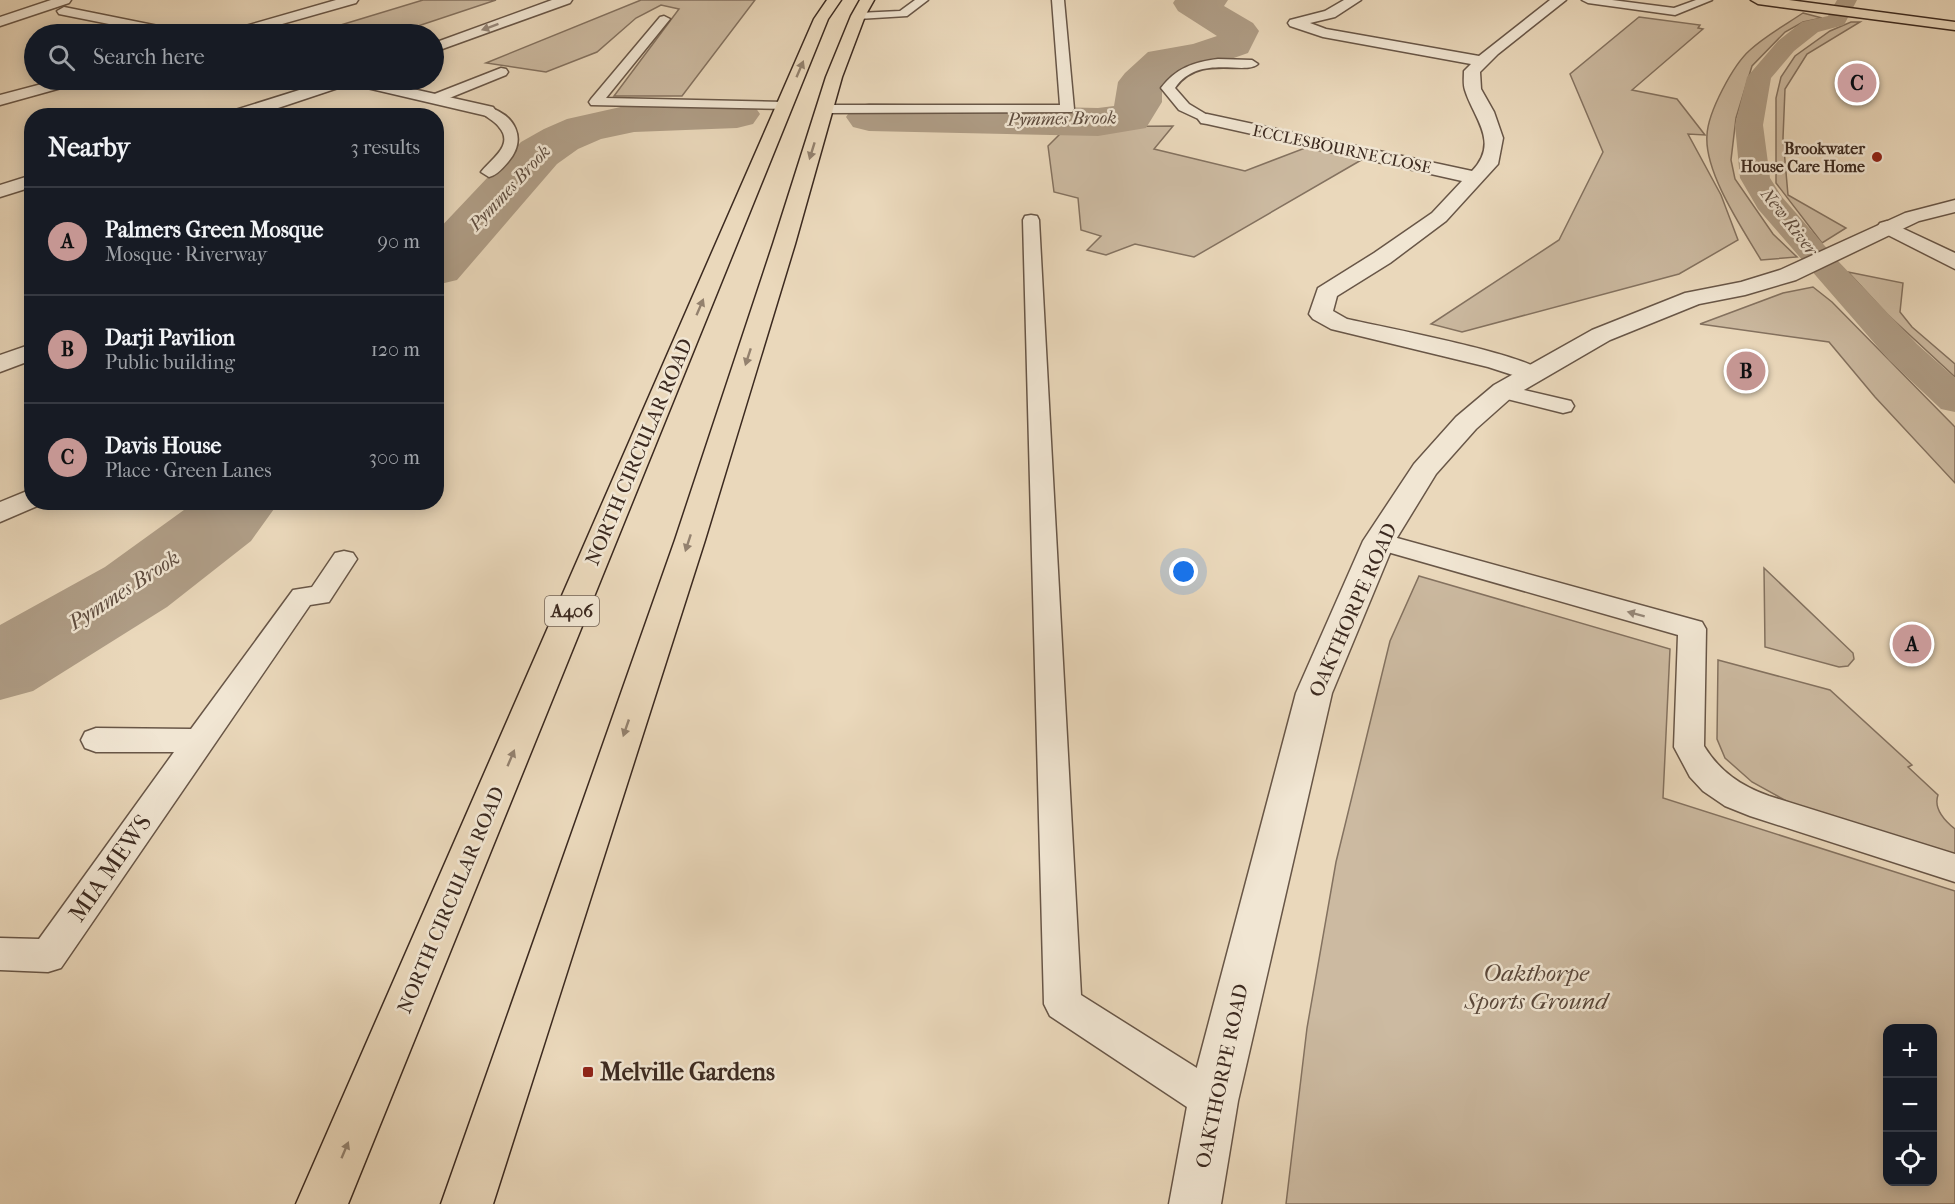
<!DOCTYPE html>
<html lang="en">
<head>
<meta charset="utf-8">
<style>
  :root { --surface:#171b24; --page:#242831; --text:#f1f3f6; --muted:#9ea1a6; --line:#363941; --accent:#c59692 }
  body { margin:0; font-family:"IM FELL French Canon",serif; background:var(--page); color:var(--text) }
  .controls { position:absolute; right:18px; bottom:18px; display:grid; overflow:hidden; border-radius:12px; box-shadow:0 3px 15px #0003 }
  .controls button { width:54px; height:54px; display:grid; place-items:center; padding:0; border:0; border-bottom:2px solid var(--line); background:var(--surface); color:var(--text); font:30px sans-serif }
  .you { position:absolute; left:1184px; top:572px; width:21px; height:21px; margin:-15px; border:4px solid #fff; border-radius:50%; background:#1a73e8; box-shadow:0 0 0 9px #1a73e833 }
  .badge { display:grid; place-items:center; width:39px; height:39px; border-radius:50%; background:var(--accent); color:#111; font-size:20px; font-weight:700 }
  .pin { position:absolute; translate:-50% -50%; border:3px solid #fff; box-shadow:0 2px 6px #0006 }
  .list { margin:0; padding:0; list-style:none }
  h2 { display:flex; justify-content:space-between; align-items:center; height:78px; margin:0; padding:0 24px; font-size:26px }
  h2 small { font-size:20px; font-weight:400; color:var(--muted) }
  .list li { display:grid; grid-template-columns:39px 1fr auto; gap:18px; align-items:center; box-sizing:border-box; height:108px; padding:0 24px; border-top:2px solid var(--line) }
  .list b { display:block; font-size:22px; white-space:nowrap }
  .list p { margin:0; font-size:20px; white-space:nowrap; color:var(--muted) }
  .list em { font-size:20px; font-style:normal; color:var(--muted) }
  .icon { flex:none; width:33px; height:33px; fill:none; stroke:currentColor; stroke-width:2; stroke-linecap:round; stroke-linejoin:round }
  .map { position:relative; flex:none; width:1955px; height:1204px; overflow:hidden }
  .search { position:absolute; background:var(--surface); box-shadow:0 3px 15px #0003; left:24px; top:24px; width:420px; height:66px; display:flex; align-items:center; gap:15px; box-sizing:border-box; padding:0 21px; border-radius:33px; color:var(--muted); font-size:22px }
  .panel { position:absolute; background:var(--surface); box-shadow:0 3px 15px #0003; left:24px; top:108px; width:420px; height:402px; border-radius:24px }
  .map>svg:first-child { display:block }
  .green { fill:#ccbaa1; stroke:#847260; stroke-width:1.5; fill-rule:evenodd }
  .lines { fill:none; stroke-linecap:round; stroke-linejoin:round }
  .canal { fill:#af9d86; fill-rule:evenodd }
  .river { fill:#af9d86; fill-rule:evenodd }
  .service-casing { stroke:#685647; stroke-width:3 }
  .minor-casing { stroke:#685647; stroke-width:3 }
  .tertiary-casing { stroke:#685647; stroke-width:3 }
  .primary-casing { stroke:#3c2a20; stroke-width:3 }
  .trunk-casing { stroke:#3c2a20; stroke-width:3 }
  .service { fill:#f1e6d3; fill-rule:evenodd }
  .minor { fill:#f1e6d3; fill-rule:evenodd }
  .tertiary { fill:#f1e6d3; fill-rule:evenodd }
  .primary { fill:#ead8bb; fill-rule:evenodd }
  .trunk { fill:#ead8bb; fill-rule:evenodd }
  .oneway { fill:#96887a }
  .oneway2 { fill:#93816e }
  .poi-dot { fill:#8f2418; stroke:#f1e6d3; stroke-width:2 }
  .labels { text-anchor:middle; dominant-baseline:central; stroke-width:5; stroke-linejoin:round; paint-order:stroke }
  .far-poi-label { font-size:16px; font-weight:bold; fill:#3c2a20; stroke:#f1e6d3; text-anchor:end }
  .far-street-label { font-size:16px; fill:#3c2a20; stroke:#f1e6d3 }
  .far-water-label { font-size:18px; font-style:italic; fill:#5e4c3f; stroke:#f1e6d3 }
  .shield { fill:#f1e6d3; stroke:#726256; stroke-width:1.5 }
  .shield-label { font-size:18px; font-weight:bold; fill:#3c2a20 }
  .street-label { font-size:20px; fill:#3c2a20; stroke:#f1e6d3 }
  .water-label { font-size:21px; font-style:italic; fill:#5e4c3f; stroke:#f1e6d3 }
  .near-street-label { font-size:24px; fill:#3c2a20; stroke:#f1e6d3 }
  .near-park-label { font-size:24px; font-style:italic; fill:#59473a; stroke:#f1e6d3 }
  .near-poi-label { font-size:24px; font-weight:bold; fill:#3c2a20; stroke:#f1e6d3; text-anchor:start }
</style>
</head>
<body>
<div class="map">
<svg width="1955" height="1204" viewBox="0 0 1955 1204">
  <rect width="100%" height="100%" fill="#ead8bb"/>
  <filter id="stains"><feTurbulence type="fractalNoise" baseFrequency=".00333" numOctaves="4"/><feColorMatrix values="0 0 0 0 .2 0 0 0 0 .09 0 0 0 0 .02 0 0 0 .5 -.17"/></filter>
  <radialGradient id="worn" r=".72"><stop offset=".6" stop-color="#630" stop-opacity="0"/><stop offset="1" stop-color="#630" stop-opacity=".3"/></radialGradient>
  <g class="green">
    <path d="M423 0H496L394 34H311Z"/>
    <path d="M641 0H755L682 96H614L679 9 661 5 636 18 597 52 546 72 486 63Z"/>
    <path d="M1803 13 1822 18 1803 22 1785 32 1752 66 1736 118 1731 160 1735 179 1773 234 1797 257 1761 260C1742 228 1704 172 1707 135 1708 112 1733 65 1750 50 1765 36 1785 25 1803 13Z"/>
    <path d="M1639 17 1700 25 1698 28 1703 29 1632 90 1677 99 1705 135 1688 134 1721 195 1738 240 1679 274 1462 332 1431 324 1559 240 1603 152 1570 74Z"/>
    <path d="M1851 22H1860L1807 54 1785 89 1783 138 1788 195 1846 228 1822 243 1776 183V98L1781 77 1795 56 1830 31Z"/>
    <path d="M1173 126 1154 149 1245 171 1305 148 1363 159 1194 257 1135 244 1106 255 1087 250 1101 236 1081 230 1078 198 1054 192 1048 146 1067 127Z"/>
    <path d="M1848 272 1903 283 1900 312 1912 327 1955 364V377L1887 314Z"/>
    <path d="M1813 287 1832 302 1955 427V483L1875 397 1829 342 1700 324 1783 293Z"/>
    <path d="M1764 568 1853 653 1854 659 1848 666 1839 667 1765 647Z"/>
    <path d="M1419 576 1670 649 1663 798 1955 891V1204H1286L1307 1028 1336 862 1390 641ZM1888 1028H1932V1182H1888Z"/>
    <path d="M1718 660 1830 690 1912 765 1908 767 1938 795C1933 809 1945 821 1955 829V855L1790 803 1752 782 1725 758 1717 739Z"/>
  </g>
  <g class="lines">
    <path class="canal" d="M1837 0H1857L1844 25 1818 32 1794 51 1771 78 1763 125 1770 178 1782 197 1838 261 1917 344 1955 378V412L1941 409 1889 360 1758 209 1740 178 1735 125 1747 77 1778 41 1802 22 1828 16Z"/>
    <g class="river">
      <path d="M1175 0H1228L1224 6 1253 23 1259 31 1248 53 1214 65 1176 72 1162 85V102L1146 128 1098 136 869 131 853 127 846 117 853 107 869 103 1098 108 1114 106 1118 82 1125 73 1148 52 1193 44 1217 36 1178 11 1173 3Z"/>
      <path d="M737 100 753 104 760 114 753 124 737 128 634 132 601 139 578 149 557 164 457 280 436 285V232L521 142 544 129 567 119 634 104Z"/>
      <path d="M195 502H279L251 541 167 607 33 691 0 700V625L105 567Z"/>
    </g>
    <g class="service-casing">
      <g id="service">
        <path d="M915 0H928L907 16 858 19 852 16 858 13 900 11Z"/>
        <path d="M1052 0H1064L1074 109 1072 112 825 113 818 109 825 105H1060Z"/>
        <path d="M1582 0H1612L1674 8 1696 0H1712L1675 15 1588 3Z"/>
        <path d="M664 16 670 19 606 98 784 102 791 106 789 109 591 105 589 102 591 99 660 17Z"/>
        <path d="M1218 59 1252 60 1258 64C1245 76 1199 53 1175 88L1189 104 1214 119 1207 123 1179 110 1161 88C1176 68 1194 62 1218 59Z"/>
        <path d="M501 68 506 69 508 72 506 75 442 101H432L430 98 432 95Z"/>
        <path d="M487 107C515 114 528 139 508 162 503 168 497 175 489 177L481 172C491 159 515 145 499 127 494 120 485 117 480 111Z"/>
        <path d="M1031 215 1037 216 1039 220 1081 995 1227 1087 1233 1101 1227 1115 1213 1121 1199 1115 1050 1016 1044 1004 1023 220 1025 216Z"/>
        <path d="M1503 385 1571 401 1574 406 1571 411 1563 413 1495 396 1492 391 1495 386Z"/>
        <path d="M1379 533 1702 622 1706 629 1704 746C1720 772 1741 786 1769 796L1955 854V882L1750 816 1725 806 1703 791 1690 777 1674 747 1678 635 1370 547 1366 541 1370 535Z"/>
        <path d="M344 551 353 553 357 559 329 602 310 605 61 968 48 972 0 970V938L39 939 174 752H96L85 748 81 740 85 732 96 728 191 729 293 590 312 587 335 553Z"/>
      </g>
    </g>
    <g class="minor-casing">
      <g id="minor">
        <path d="M51 0H71L69 3 0 26V17Z"/>
        <path d="M336 0H358L356 3 247 34H226L228 31Z"/>
        <path d="M552 0H572L570 3 434 52V43Z"/>
        <path d="M1344 0H1361L1335 17 1310 23 1326 29 1479 56 1550 0H1566L1498 54 1480 72 1481 89 1494 112 1503 138 1498 164 1446 221 1390 263 1337 296 1333 311 1347 319C1378 326 1531 355 1544 373L1540 378 1531 381 1488 367 1331 329 1313 319 1309 314 1318 288 1374 253 1432 213 1462 181 1207 124 1201 123 1198 119 1201 115 1207 114 1472 171C1500 142 1474 119 1465 90 1463 84 1464 77 1464 71L1471 64 1323 37 1290 26 1288 23 1290 20 1325 11Z"/>
        <path d="M64 7 178 30 185 34H159L59 14 57 11Z"/>
        <path d="M57 80H81L79 83 0 105V95Z"/>
        <path d="M331 80H373L493 107 496 111 493 115 487 116 350 84 254 116H227L229 112Z"/>
        <path d="M32 175V187L0 197V185Z"/>
        <path d="M1887 221 1955 253V269L1880 231 1877 227 1880 223Z"/>
        <path d="M32 344V360L0 372V355Z"/>
        <path d="M32 489V502H44L42 504 0 522V502Z"/>
      </g>
    </g>
    <g class="tertiary-casing">
      <path id="tertiary" d="M1955 200V212L1919 221 1796 280 1745 295 1699 304 1610 340 1512 397 1476 429 1436 474 1395 541 1332 693 1238 1101 1221 1204H1169L1188 1101 1296 693 1363 541 1414 464 1456 417 1494 385 1592 330 1685 293 1741 282 1780 270 1905 213Z"/>
    </g>
    <g class="primary-casing">
      <path id="primary" d="M1751 0H1789L1955 22V30L1758 4Z"/>
    </g>
    <g class="trunk-casing">
      <g id="trunk">
        <path d="M827 0H841L828 19 348 1204H296L814 19Z"/>
        <path d="M860 0H874L865 16 842 77 795 244 705 540 493 1204H441L675 540 773 244 826 77 851 16Z"/>
      </g>
    </g>
    <use href="#service" class="service"/>
    <use href="#minor" class="minor"/>
    <use href="#tertiary" class="tertiary"/>
    <use href="#primary" class="primary"/>
    <use href="#trunk" class="trunk"/>
  </g>
  <defs><path id="oneway-solid" d="M-6-.8H1V-3.2L6.5 0L1 3.2V.8H-6Z" transform="scale(1.5)"/></defs>
  <g class="oneway">
    <use href="#oneway-solid" transform="translate(490 27) rotate(160)"/>
    <use href="#oneway-solid" transform="translate(1636 614) rotate(-165)"/>
  </g>
  <g class="oneway2">
    <use href="#oneway-solid" transform="translate(800 69) rotate(-67)"/>
    <use href="#oneway-solid" transform="translate(812 151) rotate(107)"/>
    <use href="#oneway-solid" transform="translate(700 307) rotate(-67)"/>
    <use href="#oneway-solid" transform="translate(748 357) rotate(108)"/>
    <use href="#oneway-solid" transform="translate(688 543) rotate(108)"/>
    <use href="#oneway-solid" transform="translate(626 728) rotate(109)"/>
    <use href="#oneway-solid" transform="translate(511 758) rotate(-67)"/>
    <use href="#oneway-solid" transform="translate(345 1150) rotate(-67)"/>
  </g>
  <g class="poi-dot">
    <circle cx="1877" cy="157" r="6"/>
    <rect x="582" y="1066" width="12" height="12" rx="3"/>
  </g>
  <g class="labels">
    <g class="far-poi-label">
      <text x="1865" y="148">Brookwater<tspan x="1865" dy="18">House Care Home</tspan></text>
    </g>
    <g class="far-street-label">
      <text transform="translate(1342 149) rotate(12)">ECCLESBOURNE CLOSE</text>
    </g>
    <g class="far-water-label">
      <text transform="translate(1062 119) rotate(-1)">Pymmes Brook</text>
      <text transform="translate(510 188) rotate(-47)">Pymmes Brook</text>
      <text transform="translate(1789 222) rotate(52)">New River</text>
    </g>
    <rect class="shield" x="545" y="596" width="54" height="30" rx="4.5"/>
    <g class="shield-label">
      <text x="572" y="611">A406</text>
    </g>
    <g class="street-label">
      <text transform="translate(639 452) rotate(-67)">NORTH CIRCULAR ROAD</text>
      <text transform="translate(1353 610) rotate(-66)">OAKTHORPE ROAD</text>
      <text transform="translate(451 900) rotate(-67)">NORTH CIRCULAR ROAD</text>
      <text transform="translate(1222 1076) rotate(-78)">OAKTHORPE ROAD</text>
    </g>
    <g class="water-label">
      <text transform="translate(124 590) rotate(-33)">Pymmes Brook</text>
    </g>
    <g class="near-street-label">
      <text transform="translate(110 868) rotate(-55)">MIA MEWS</text>
    </g>
    <g class="near-park-label">
      <text x="1536" y="973">Oakthorpe<tspan x="1536" dy="28">Sports Ground</tspan></text>
    </g>
    <g class="near-poi-label">
      <text x="600" y="1072">Melville Gardens</text>
    </g>
  </g>
  <rect width="100%" height="100%" filter="url(#stains)"/>
  <rect width="100%" height="100%" fill="url(#worn)"/>
</svg>
<div class="controls">
<button>+</button>
<button>−</button>
<button><svg class="icon" aria-label="locate" viewBox="0 0 24 24"><circle cx="12" cy="12" r="6"/><path d="M12 2v4M12 18v4M2 12h4M18 12h4"/></svg></button>
</div>
<div class="you"></div>
<div class="pin badge" style="left:1912px;top:644px">A</div>
<div class="pin badge" style="left:1746px;top:371px">B</div>
<div class="pin badge" style="left:1857px;top:83px">C</div>
<div class="search"><svg class="icon" aria-label="search" viewBox="0 0 24 24"><circle cx="10" cy="10" r="6"/><path d="M15 15l6 6"/></svg>Search here</div>
<section class="panel">
<h2>Nearby<small>3 results</small></h2>
<ul class="list">
<li><span class="badge">A</span><div><b>Palmers Green Mosque</b><p>Mosque · Riverway</p></div><em>90 m</em></li>
<li><span class="badge">B</span><div><b>Darji Pavilion</b><p>Public building</p></div><em>120 m</em></li>
<li><span class="badge">C</span><div><b>Davis House</b><p>Place · Green Lanes</p></div><em>300 m</em></li>
</ul>
</section>
</div>
</body>
</html>
